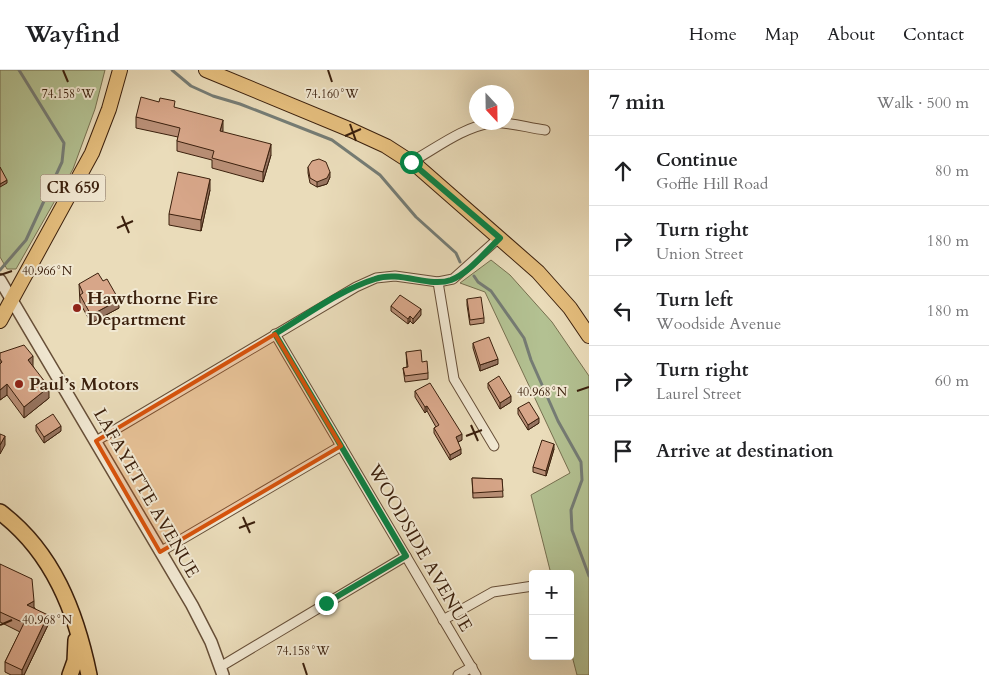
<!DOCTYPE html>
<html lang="en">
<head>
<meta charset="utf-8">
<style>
  :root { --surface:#fff; --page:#f2f2f2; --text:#202124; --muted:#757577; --line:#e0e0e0 }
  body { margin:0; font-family:Cardo,serif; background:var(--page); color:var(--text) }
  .controls { position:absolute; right:15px; bottom:15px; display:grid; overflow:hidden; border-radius:5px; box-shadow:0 5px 20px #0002 }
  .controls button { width:45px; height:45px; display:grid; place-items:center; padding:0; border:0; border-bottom:1px solid var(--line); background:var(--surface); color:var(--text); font:25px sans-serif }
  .compass { position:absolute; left:469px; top:15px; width:45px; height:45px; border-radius:50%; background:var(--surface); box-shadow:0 5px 20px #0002; rotate:158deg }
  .stop { position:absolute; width:15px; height:15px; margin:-11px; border:4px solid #0b8043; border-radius:50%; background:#fff }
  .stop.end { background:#0b8043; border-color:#fff; box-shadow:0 1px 5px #0008 }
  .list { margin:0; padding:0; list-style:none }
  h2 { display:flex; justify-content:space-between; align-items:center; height:65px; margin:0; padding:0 20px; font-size:21px }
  h2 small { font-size:16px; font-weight:400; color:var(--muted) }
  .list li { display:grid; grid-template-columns:32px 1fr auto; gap:15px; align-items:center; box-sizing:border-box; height:70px; padding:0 20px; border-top:1px solid var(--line) }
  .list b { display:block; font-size:19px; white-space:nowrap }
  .list p { margin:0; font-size:16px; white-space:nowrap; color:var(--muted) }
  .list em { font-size:16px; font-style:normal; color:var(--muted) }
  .icon { flex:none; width:28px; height:28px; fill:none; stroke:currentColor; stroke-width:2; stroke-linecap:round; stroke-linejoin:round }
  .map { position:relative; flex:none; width:589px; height:605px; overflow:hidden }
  header { display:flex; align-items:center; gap:30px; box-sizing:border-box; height:70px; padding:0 25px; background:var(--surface); border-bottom:1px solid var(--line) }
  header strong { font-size:24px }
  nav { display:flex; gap:28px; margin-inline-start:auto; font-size:18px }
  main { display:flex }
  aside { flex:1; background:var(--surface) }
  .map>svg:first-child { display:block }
  .green { fill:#b3c192; stroke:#777050 }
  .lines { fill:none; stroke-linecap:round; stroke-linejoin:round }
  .stream { stroke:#757c75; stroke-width:3 }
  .minor-casing { stroke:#674f38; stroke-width:11 }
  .tertiary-casing { stroke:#674f38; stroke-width:14 }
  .primary-casing { stroke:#3b200d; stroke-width:16 }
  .trunk-casing { stroke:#3b200d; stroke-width:18 }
  .minor { stroke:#f1e8d2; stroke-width:9 }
  .tertiary { stroke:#f1e8d2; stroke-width:11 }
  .primary { stroke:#e5be7d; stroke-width:14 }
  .trunk { stroke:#e5be7d; stroke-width:15 }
  .wall { fill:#b98f76; stroke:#3b200d }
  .shaded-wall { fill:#967460; stroke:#3b200d }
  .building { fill:#d7a689; stroke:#3b200d }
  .route { stroke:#0b8043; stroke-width:6 }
  .marked { fill:#d7530c; fill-opacity:0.2; stroke:#d7530c; stroke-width:4; stroke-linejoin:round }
  .ticks { fill:none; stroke:#3b200d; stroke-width:2 }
  .poi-dot { fill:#8f2418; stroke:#f1e8d2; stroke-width:2 }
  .labels { text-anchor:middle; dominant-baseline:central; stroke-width:4; stroke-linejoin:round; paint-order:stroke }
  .shield { fill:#f1e8d2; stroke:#725c48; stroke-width:1 }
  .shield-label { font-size:16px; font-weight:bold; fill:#3b200d }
  .poi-label { font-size:18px; font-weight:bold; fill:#3b200d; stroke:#f1e8d2; text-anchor:start }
  .street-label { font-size:18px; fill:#3b200d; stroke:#f1e8d2 }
  .ticks-label { font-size:12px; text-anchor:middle; fill:#3b200d; stroke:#f1e8d2; stroke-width:4; stroke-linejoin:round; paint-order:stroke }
</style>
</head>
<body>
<header>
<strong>Wayfind</strong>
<nav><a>Home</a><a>Map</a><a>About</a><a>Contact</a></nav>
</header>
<main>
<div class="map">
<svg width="589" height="605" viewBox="0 0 589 605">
  <rect width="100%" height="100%" fill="#eadcba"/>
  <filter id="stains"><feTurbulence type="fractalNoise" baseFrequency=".004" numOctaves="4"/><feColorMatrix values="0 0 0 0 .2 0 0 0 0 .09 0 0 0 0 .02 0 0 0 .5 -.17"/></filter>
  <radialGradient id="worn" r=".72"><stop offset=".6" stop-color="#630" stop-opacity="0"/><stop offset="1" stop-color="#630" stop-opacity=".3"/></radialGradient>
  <g class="green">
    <path d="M0 0H105L95 39 73 99 16 199H7L0 187Z"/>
    <path d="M491 190 510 205 552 252 589 306V605H577L570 578V504H551L531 425 570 403 485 222 460 213Z"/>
  </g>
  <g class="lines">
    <g class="stream">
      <path d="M172 0 191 16 213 26 240 34 332 70 380 105 416 147 456 183 460 192"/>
      <path d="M0 200 26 170 62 92 64 73 19 0"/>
      <path d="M474 206 478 212 491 221 524 268 531 290 558 351 581 392 582 410 571 440 572 460 589 506"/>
    </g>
    <g class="minor-casing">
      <g id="minor">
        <path d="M411 92C435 79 463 57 491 53 507 51 528 58 545 60"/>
        <path d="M438 212 454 309 494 376"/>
        <path d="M275 264 476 605"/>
        <path d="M96 371 356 217 376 208 395 206 438 212 453 209 500 167"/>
        <path d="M160 482 341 376"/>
        <path d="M443 550 493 522 533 516"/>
        <path d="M220 597 406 486"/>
        <path d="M458 605 472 597"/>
      </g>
    </g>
    <g class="tertiary-casing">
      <path id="tertiary" d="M0 210 192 535 211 572 223 605"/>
    </g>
    <g class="primary-casing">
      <g id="primary">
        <path d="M206 0 351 60 386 76 417 96 538 202 570 238 589 266"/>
        <path d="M0 251 92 83 109 39 120 0"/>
      </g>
    </g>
    <g class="trunk-casing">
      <g id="trunk">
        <path d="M0 442C53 482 76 542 89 605"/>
        <path d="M70 605 75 591 76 570"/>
      </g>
    </g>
    <use href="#minor" class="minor"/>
    <use href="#tertiary" class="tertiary"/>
    <use href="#primary" class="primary"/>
    <use href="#trunk" class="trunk"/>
  </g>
  <g class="wall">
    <path d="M159 32 175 38 223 60 222 62 271 85 263 112 212 98V90L177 81V71L178 67 136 58V47Z"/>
    <path d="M308 97 330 107 327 114 317 117 310 113 308 103Z"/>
    <path d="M210 120 201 161 169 155V144Z"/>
    <path d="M79 214 119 238 91 253 80 233Z"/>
    <path d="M467 229 484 248V253L470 255 467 235Z"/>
    <path d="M391 236 421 245 413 254 410 251 408 254 391 241Z"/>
    <path d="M473 273 498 294 480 301 473 278Z"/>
    <path d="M406 282 422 292 428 303V309L405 312 403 298 407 297Z"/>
    <path d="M0 283 33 296 49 328 24 348 7 325 0 330Z"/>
    <path d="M488 313 511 332 500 339 488 318Z"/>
    <path d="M415 321 462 370 458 372 461 384 450 390 434 363V358L436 357 427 341 425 343 415 327Z"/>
    <path d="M518 338 539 353 528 360 518 344Z"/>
    <path d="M36 355 61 361 44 373 36 361Z"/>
    <path d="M554 379 546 406 533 402V397Z"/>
    <path d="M472 408 502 409 503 427 473 428Z"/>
    <path d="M0 494 48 555 24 605H11L5 602V592L20 562 0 552Z"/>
  </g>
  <g class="shaded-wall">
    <path d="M223 50V60L220 71V61Z"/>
    <path d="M271 74V85L263 112V102Z"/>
    <path d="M330 102V107L327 114 317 117V112Z"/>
    <path d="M210 109V120L201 161V150Z"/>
    <path d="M7 110V113L0 117V114Z"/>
    <path d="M119 230V238L91 253V245Z"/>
    <path d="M421 239V245L413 254V249Z"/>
    <path d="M410 246V251L408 254V249Z"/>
    <path d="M33 286V297L28 290Z"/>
    <path d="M498 289V294L480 301V295Z"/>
    <path d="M7 314V325L0 330V320Z"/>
    <path d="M49 317V328L24 348V337Z"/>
    <path d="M511 326V332L500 339V333Z"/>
    <path d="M427 336V341L425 343V337Z"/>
    <path d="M539 348V353L528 360V355Z"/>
    <path d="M61 356V361L44 373V367Z"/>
    <path d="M462 364V370L456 373V367Z"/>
    <path d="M5 366V375L0 384V375Z"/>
    <path d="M554 374V379L546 406V401Z"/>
    <path d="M461 379V384L450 390V385Z"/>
    <path d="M34 531V541L27 535Z"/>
    <path d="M48 545V555L24 605H22V600Z"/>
  </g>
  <g class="building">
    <path d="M141 27 159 32 160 28 175 31 174 37 223 50 220 61 271 74 263 102 212 88 214 81 177 71 180 58 136 47Z"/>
    <path d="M319 89 326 92 330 102 327 108 317 112 310 108 308 97 312 91Z"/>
    <path d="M0 97 7 110 0 114Z"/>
    <path d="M178 102 210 109 201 150 169 144Z"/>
    <path d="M98 203 103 211 107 209 119 230 91 245 80 225 83 223 79 214Z"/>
    <path d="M400 225 421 239 413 249 410 246 408 249 391 236Z"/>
    <path d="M481 227 484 248 470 250 467 229Z"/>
    <path d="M489 267 498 289 480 295 473 273Z"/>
    <path d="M24 275 33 286 28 290 49 317 24 337 7 314 0 320V294L2 292 0 289V283Z"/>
    <path d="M421 280 422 292 427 291 428 303 405 306 403 298 408 297 406 282Z"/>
    <path d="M499 306 511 326 500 333 488 313Z"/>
    <path d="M430 313 462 364 456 367 461 379 450 385 434 358 439 355 427 336 425 337 415 321Z"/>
    <path d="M529 332 539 348 528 355 518 338Z"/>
    <path d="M53 344 61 356 44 367 36 355Z"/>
    <path d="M0 364 5 366 0 375Z"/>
    <path d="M542 370 554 374 546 401 533 397Z"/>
    <path d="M472 408 502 409 503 421 473 423Z"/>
    <path d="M0 494 32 509 34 531 27 535 48 545 22 600 5 592 24 553 0 542Z"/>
  </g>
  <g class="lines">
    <path class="route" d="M326 533 406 486 275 264C307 245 340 220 375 209 400 200 429 218 451 210 469 203 486 181 500 168L411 92"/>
  </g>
  <path class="marked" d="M275 264 341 376 160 482 96 371Z"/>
  <path class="ticks" d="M63 0 68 12M328 0 332 12M350 54 356 71M345 66 361 59M122 146 129 163M117 158 133 151M0 205 12 201M577 321 589 317M471 355 478 371M466 366 482 360M243 447 250 463M239 458 255 452M0 555 12 550M303 593 307 605"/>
  <g class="poi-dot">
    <circle cx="77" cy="238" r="5"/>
    <circle cx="19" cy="314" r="5"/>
  </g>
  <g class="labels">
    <rect class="shield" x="40.5" y="104.5" width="65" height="27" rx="4"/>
    <g class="shield-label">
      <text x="73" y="118">CR 659</text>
    </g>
    <g class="poi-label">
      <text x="87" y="228">Hawthorne Fire<tspan x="87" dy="21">Department</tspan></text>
      <text x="29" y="314">Paul’s Motors</text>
    </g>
    <g class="street-label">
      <text transform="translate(146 423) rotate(60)">LAFAYETTE AVENUE</text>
      <text transform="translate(420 478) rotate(60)">WOODSIDE AVENUE</text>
    </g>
  </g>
  <g class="ticks-label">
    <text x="68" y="28">74.158°W</text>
    <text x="332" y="28">74.160°W</text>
    <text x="47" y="205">40.966°N</text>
    <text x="542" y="326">40.968°N</text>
    <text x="47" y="554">40.968°N</text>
    <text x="303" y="585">74.158°W</text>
  </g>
  <rect width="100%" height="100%" filter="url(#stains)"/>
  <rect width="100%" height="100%" fill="url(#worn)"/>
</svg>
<div class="controls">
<button>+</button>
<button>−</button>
</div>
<svg class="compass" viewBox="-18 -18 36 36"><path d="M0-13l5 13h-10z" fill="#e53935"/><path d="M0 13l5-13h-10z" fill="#757577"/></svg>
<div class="stop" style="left:411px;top:92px"></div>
<div class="stop end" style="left:326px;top:533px"></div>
</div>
<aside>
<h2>7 min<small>Walk · 500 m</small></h2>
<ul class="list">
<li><svg class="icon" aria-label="ahead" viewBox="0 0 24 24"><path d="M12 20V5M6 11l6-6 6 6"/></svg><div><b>Continue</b><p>Goffle Hill Road</p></div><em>80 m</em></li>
<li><svg class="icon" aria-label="right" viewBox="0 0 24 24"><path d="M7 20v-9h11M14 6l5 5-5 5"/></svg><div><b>Turn right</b><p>Union Street</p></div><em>180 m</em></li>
<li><svg class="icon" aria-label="left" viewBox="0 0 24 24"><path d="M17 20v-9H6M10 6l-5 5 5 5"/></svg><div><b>Turn left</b><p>Woodside Avenue</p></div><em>180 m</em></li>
<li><svg class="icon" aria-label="right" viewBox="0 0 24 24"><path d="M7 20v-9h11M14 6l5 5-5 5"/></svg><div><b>Turn right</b><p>Laurel Street</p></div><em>60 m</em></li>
<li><svg class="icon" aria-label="arrive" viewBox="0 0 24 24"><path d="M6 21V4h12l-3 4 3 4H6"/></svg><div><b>Arrive at destination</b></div></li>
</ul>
</aside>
</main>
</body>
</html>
